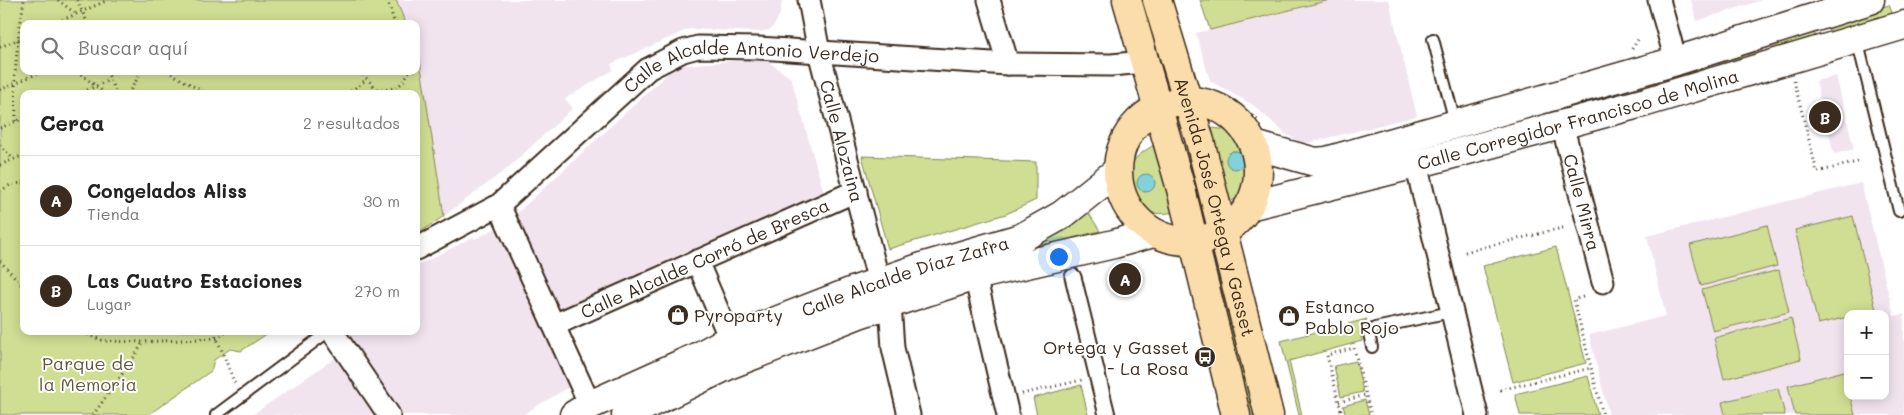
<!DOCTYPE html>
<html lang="es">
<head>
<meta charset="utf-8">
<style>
  :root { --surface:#fff; --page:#f6f6f6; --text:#222; --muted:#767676; --line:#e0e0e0; --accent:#3b2a1e }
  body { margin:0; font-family:Mali,sans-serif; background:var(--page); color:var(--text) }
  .controls { position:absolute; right:15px; bottom:15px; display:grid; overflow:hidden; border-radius:10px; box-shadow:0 2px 12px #0003 }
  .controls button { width:45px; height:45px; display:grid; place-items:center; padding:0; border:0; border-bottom:1px solid var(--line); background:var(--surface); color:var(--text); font:25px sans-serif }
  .you { position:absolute; left:1058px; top:256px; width:18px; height:18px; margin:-12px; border:4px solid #fff; border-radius:50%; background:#1a73e8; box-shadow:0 0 0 8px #1a73e833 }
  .badge { display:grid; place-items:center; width:32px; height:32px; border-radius:50%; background:var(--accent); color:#fff; font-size:16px; font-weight:700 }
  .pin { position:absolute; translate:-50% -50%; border:2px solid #fff; box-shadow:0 1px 5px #0006 }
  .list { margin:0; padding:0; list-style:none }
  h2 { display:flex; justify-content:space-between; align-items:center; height:65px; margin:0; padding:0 20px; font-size:21px }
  h2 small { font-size:16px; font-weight:400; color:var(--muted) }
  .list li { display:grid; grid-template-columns:32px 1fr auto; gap:15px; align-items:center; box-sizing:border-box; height:90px; padding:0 20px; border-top:1px solid var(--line) }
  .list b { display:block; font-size:19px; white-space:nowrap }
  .list p { margin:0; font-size:16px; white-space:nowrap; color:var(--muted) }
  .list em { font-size:16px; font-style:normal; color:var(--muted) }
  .icon { flex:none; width:28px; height:28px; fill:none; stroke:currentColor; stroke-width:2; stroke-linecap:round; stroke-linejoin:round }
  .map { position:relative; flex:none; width:1904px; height:415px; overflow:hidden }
  .search { position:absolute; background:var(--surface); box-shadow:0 2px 12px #0003; left:20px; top:20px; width:400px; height:55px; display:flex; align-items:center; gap:12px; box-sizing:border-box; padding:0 18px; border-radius:10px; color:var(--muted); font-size:19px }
  .panel { position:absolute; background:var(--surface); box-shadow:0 2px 12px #0003; left:20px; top:90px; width:400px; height:245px; border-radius:10px }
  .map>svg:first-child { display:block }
  .built { fill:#f1e4ef; fill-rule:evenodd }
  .green { fill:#cfde92; stroke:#858458; fill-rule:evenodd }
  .water { fill:#81d2da; stroke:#658f8f }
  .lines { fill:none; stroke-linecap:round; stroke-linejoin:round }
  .service-casing { stroke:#3b2a1e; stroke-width:14 }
  .pedestrian-casing { stroke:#3b2a1e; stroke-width:19 }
  .minor-casing { stroke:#3b2a1e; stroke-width:25 }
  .secondary-casing { stroke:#3b2a1e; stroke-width:31 }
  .primary-casing { stroke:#3b2a1e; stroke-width:31 }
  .path { stroke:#3b2a1e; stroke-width:3; stroke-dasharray:1 4; stroke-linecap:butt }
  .service { stroke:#fff; stroke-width:10 }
  .pedestrian { stroke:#fff; stroke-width:15 }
  .minor { stroke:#fff; stroke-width:21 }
  .secondary { stroke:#fff; stroke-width:28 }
  .primary { stroke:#faddab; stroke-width:28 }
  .labels { text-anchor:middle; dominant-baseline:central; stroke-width:4; stroke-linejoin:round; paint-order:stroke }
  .street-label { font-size:18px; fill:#3b2a1e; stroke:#fff }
  .poi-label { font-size:18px; fill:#3b2a1e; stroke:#fff; text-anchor:start }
  .park-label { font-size:18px; fill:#60573b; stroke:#fff }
</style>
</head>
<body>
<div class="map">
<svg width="1904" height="415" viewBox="0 0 1904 415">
  <rect width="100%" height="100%" fill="#fff"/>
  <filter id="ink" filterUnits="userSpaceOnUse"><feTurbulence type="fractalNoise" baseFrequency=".02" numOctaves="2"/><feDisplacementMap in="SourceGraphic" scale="10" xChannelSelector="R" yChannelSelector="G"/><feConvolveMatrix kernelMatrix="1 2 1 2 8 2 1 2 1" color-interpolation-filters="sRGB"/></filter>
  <g filter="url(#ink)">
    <g class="built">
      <path d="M396 0H782L780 14 775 24 770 30 759 32 689 29 611 64 613 70 565 99 573 108 508 168 444 216 419 54 416 47V24H406Z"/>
      <path d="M1330 0H1389L1417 116 1303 144 1287 135 1253 105 1210 81 1196 33Z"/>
      <path d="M1691 0H1762L1697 21Z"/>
      <path d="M763 58 791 78 824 193 539 319 569 387 522 415H252L335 358 350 342 342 331H416V266L474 237 475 239 498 227 514 216 676 66Z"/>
      <path d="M1836 76 1854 149 1834 154 1816 81Z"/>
      <path d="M1861 183 1894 316 1904 314V415H1609L1589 335 1666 316 1647 236ZM1848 314H1885V396H1848Z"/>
    </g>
    <g class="green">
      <path d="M0 0H396L406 24H24V71H416V47L419 54 444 216 416 235V94H24V331H271L241 351 230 349 214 360 211 371 148 415H0Z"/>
      <path d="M1200 0H1330L1210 30Z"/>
      <path d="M1889 5 1893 15 1832 32 1828 29 1829 24 1833 22Z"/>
      <path d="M1811 30 1815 34 1814 40 1775 52 1772 48V43Z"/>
      <path d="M1759 47 1762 50V54L1720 67 1718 64V60Z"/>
      <path d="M1706 65 1708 70 1650 89 1648 81Z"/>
      <path d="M1213 128C1221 129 1229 130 1236 134 1242 139 1246 146 1249 153 1258 178 1248 197 1223 204L1204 131ZM1232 151H1237L1244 157V161L1240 167H1231L1228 164V155Z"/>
      <path d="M1186 140 1197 186 1196 195 1182 145Z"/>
      <path d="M1156 144 1175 212C1165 214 1154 215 1144 210 1127 199 1123 173 1136 158 1142 152 1149 148 1156 144ZM1142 175 1154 180 1153 188 1145 192 1138 187C1137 182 1138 179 1142 175Z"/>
      <path d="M862 156 1036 162V200L1006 214 888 249Z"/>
      <path d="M1088 212 1100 231 1031 248 865 302Z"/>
      <path d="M1853 216 1876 310 1861 314H1848V317L1818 324 1795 230Z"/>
      <path d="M1767 225 1777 266 1701 286 1690 245Z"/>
      <path d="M1556 247 1586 363 1513 382 1483 266Z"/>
      <path d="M1779 270 1789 312 1713 331 1702 290Z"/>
      <path d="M1220 275 1254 415H1247L1214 276Z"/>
      <path d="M1791 318 1801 359 1724 379 1714 338Z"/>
      <path d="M1367 319 1360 332 1362 341 1289 361 1302 415H1299L1281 341Z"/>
      <path d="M1356 361 1363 392 1341 397 1334 366Z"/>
      <path d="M1844 371 1848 386V396H1850L1855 415H1795L1788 386Z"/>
      <path d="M1588 376 1598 415H1520L1515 394Z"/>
      <path d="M1081 385 1088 415H1037L1033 398Z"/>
      <path d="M1778 388 1785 415H1725L1722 402Z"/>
      <path d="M1365 400 1369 415H1346L1343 406Z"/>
    </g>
    <g class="water">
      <circle cx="1235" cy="160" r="9"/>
      <circle cx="1146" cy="183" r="9"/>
    </g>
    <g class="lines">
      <g class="service-casing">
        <g id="service">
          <path d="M1433 39 1455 122"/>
          <path d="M1857 39 1899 211"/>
          <path d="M1372 347 1369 334 1375 328 1451 312"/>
          <path d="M216 415 329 331"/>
        </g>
      </g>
      <g class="pedestrian-casing">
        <path id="pedestrian" d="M1073 277 1107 415"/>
      </g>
      <g class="minor-casing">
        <g id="minor">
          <path id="s1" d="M809 0 819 52 879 282"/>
          <path d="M989 0 1008 64"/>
          <path d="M1659 0 1676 61"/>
          <path id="s2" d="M1562 124 1603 282"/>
          <path d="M1416 164 1477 415"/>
          <path d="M499 205 590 405"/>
          <path id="s3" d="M416 249 499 205 648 69 683 51 698 47 758 48 1008 64 1111 65 1144 62"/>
          <path d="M697 261 730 339"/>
          <path d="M975 276 1008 415"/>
          <path d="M890 304 893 348 909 415"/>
          <path id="s4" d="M554 325 856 191"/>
          <path d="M332 331 389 415"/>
        </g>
      </g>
      <g class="secondary-casing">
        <g id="secondary">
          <path d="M1254 145 1315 162 1327 161 1676 61 1870 0"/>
          <path id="s5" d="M1249 206 1416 164 1646 102 1904 25"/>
          <path id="s6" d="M574 415 590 405 699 356 730 339 853 291 925 266 1021 238 1062 215 1117 171"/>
          <path d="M626 415 731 364 859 314 975 276 1114 244 1153 233"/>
        </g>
      </g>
      <g class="primary-casing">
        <g id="primary">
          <path d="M1127 0 1181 189 1236 415"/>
          <path id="s7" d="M1157 0 1200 141 1269 415"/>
          <circle cx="1188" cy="171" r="70"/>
        </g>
      </g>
      <g class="path">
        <path d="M58 0 76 14"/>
        <path d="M77 0 88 24"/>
        <path d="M387 0 395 24"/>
        <path d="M53 24 108 0"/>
        <path d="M221 24C238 22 257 19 274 24"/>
        <path d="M0 47 24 37"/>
        <path d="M1632 49 1639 38"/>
        <path d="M77 71 106 94"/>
        <path d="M107 71 116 94"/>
        <path d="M167 71 207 94"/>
        <path d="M359 71 378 90C396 89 401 88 409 71"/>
        <path d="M1794 81 1817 172 1861 161"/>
        <path d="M0 90 43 71"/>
        <path d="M78 94 110 80"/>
        <path d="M128 94 142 71"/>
        <path d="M347 94 367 79"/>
        <path d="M370 94 378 90"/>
        <path d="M1208 94 1243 109 1260 122"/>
        <path d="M16 121 15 76 18 39 24 0"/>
        <path d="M0 128 24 118"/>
        <path d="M0 145 13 159"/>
        <path d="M0 165 24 155"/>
        <path d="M0 191 12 184 24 183"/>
        <path d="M1465 252 1566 227"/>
        <path d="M0 261 24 287"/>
        <path d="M1583 297 1574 300 1603 415"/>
        <path d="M78 331 104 341 143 342 217 338 228 331"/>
        <path d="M214 331 235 384"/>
        <path d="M1500 390 1591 368"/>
        <path d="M1022 394 1082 380"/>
        <path d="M1339 402 1366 395"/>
        <path d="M93 415 135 356 143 342"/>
        <path d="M1342 415 1327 355 1354 348 1371 415"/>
      </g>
      <use href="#service" class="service"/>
      <use href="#pedestrian" class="pedestrian"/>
      <use href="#minor" class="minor"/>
      <use href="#secondary" class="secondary"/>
      <use href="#primary" class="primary"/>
    </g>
  </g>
  <defs>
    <g id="shop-disc" transform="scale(1.125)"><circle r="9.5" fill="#3b2a1e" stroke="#fff"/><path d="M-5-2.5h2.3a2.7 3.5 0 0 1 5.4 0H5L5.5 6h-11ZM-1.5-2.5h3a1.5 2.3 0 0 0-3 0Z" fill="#fff"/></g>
    <g id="bus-disc" transform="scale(1.125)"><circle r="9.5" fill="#3b2a1e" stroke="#fff"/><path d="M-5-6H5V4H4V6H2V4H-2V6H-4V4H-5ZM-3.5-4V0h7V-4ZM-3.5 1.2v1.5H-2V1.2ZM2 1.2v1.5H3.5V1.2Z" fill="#fff"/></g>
  </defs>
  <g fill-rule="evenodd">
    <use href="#shop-disc" x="678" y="315"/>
    <use href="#shop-disc" x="1289" y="316"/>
    <use href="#bus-disc" x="1205" y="357"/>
  </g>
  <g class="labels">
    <g class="street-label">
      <text stroke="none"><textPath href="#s3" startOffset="399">Calle Alcalde Antonio Verdejo</textPath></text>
      <text stroke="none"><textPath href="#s5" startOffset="340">Calle Corregidor Francisco de Molina</textPath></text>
      <text stroke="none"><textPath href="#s1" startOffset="145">Calle Alozaina</textPath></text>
      <text stroke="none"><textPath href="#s2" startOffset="81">Calle Mirra</textPath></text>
      <text stroke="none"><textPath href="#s7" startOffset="215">Avenida José Ortega y Gasset</textPath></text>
      <text stroke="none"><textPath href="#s4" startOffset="165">Calle Alcalde Corró de Bresca</textPath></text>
      <text stroke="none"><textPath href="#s6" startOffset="360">Calle Alcalde Díaz Zafra</textPath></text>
    </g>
    <g class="poi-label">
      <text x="1305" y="306">Estanco<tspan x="1305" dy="21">Pablo Rojo</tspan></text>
      <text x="694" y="315">Pyroparty</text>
      <text x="1189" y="347" text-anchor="end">Ortega y Gasset<tspan x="1189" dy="21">- La Rosa</tspan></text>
    </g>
    <g class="park-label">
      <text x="88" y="363">Parque de<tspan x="88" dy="21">la Memoria</tspan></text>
    </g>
  </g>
</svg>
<div class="controls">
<button>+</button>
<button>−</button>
</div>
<div class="you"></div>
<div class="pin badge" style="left:1125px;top:279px">A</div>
<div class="pin badge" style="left:1825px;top:117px">B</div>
<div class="search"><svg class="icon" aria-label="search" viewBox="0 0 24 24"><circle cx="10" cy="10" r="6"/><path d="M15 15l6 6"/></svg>Buscar aquí</div>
<section class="panel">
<h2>Cerca<small>2 resultados</small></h2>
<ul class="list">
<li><span class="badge">A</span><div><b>Congelados Aliss</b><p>Tienda</p></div><em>30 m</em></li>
<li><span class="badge">B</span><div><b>Las Cuatro Estaciones</b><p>Lugar</p></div><em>270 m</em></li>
</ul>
</section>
</div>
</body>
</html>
